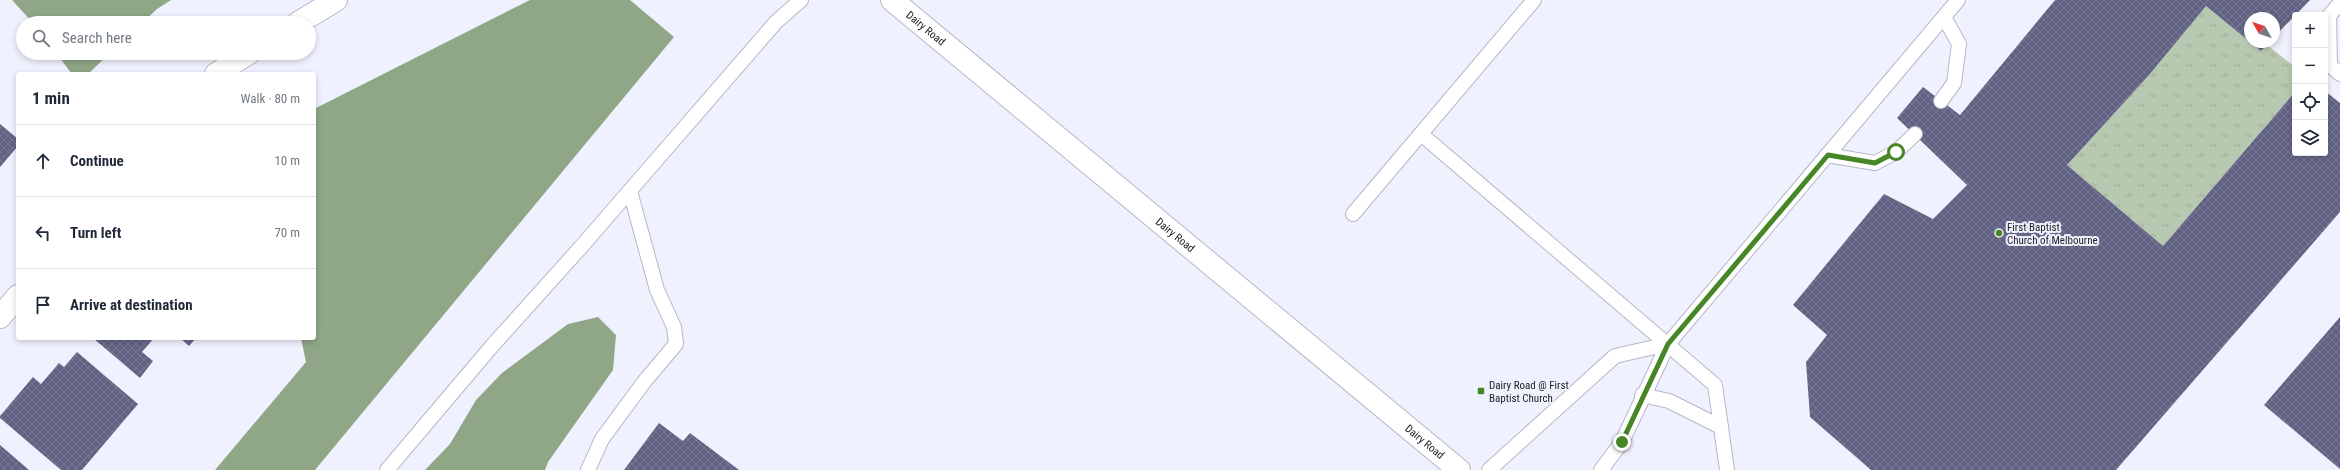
<!DOCTYPE html>
<html lang="en">
<head>
<meta charset="utf-8">
<style>
  :root { --surface:#fff; --page:#f6f6f7; --text:#1f2937; --muted:#747a83; --line:#e0e1e3 }
  body { margin:0; font-family:"Roboto Condensed",sans-serif; background:var(--page); color:var(--text) }
  .controls { position:absolute; right:12px; top:12px; display:grid; overflow:hidden; border-radius:4px; box-shadow:0 2px 6px #0003 }
  .controls button { width:36px; height:36px; display:grid; place-items:center; padding:0; border:0; border-bottom:1px solid var(--line); background:var(--surface); color:var(--text); font:20px sans-serif }
  .compass { position:absolute; left:2244px; top:12px; width:36px; height:36px; border-radius:50%; background:var(--surface); box-shadow:0 2px 6px #0003; rotate:310deg }
  .stop { position:absolute; width:12px; height:12px; margin:-9px; border:3px solid #468627; border-radius:50%; background:#fff }
  .stop.end { background:#468627; border-color:#fff; box-shadow:0 1px 4px #0008 }
  .list { margin:0; padding:0; list-style:none }
  h2 { display:flex; justify-content:space-between; align-items:center; height:52px; margin:0; padding:0 16px; font-size:17px }
  h2 small { font-size:13px; font-weight:400; color:var(--muted) }
  .list li { display:grid; grid-template-columns:26px 1fr auto; gap:12px; align-items:center; box-sizing:border-box; height:72px; padding:0 16px; border-top:1px solid var(--line) }
  .list b { display:block; font-size:15px; white-space:nowrap }
  .list em { font-size:13px; font-style:normal; color:var(--muted) }
  .icon { flex:none; width:22px; height:22px; fill:none; stroke:currentColor; stroke-width:2; stroke-linecap:round; stroke-linejoin:round }
  .map { position:relative; flex:none; width:2340px; height:470px; overflow:hidden }
  .search { position:absolute; background:var(--surface); box-shadow:0 2px 6px #0003; left:16px; top:16px; width:300px; height:44px; display:flex; align-items:center; gap:10px; box-sizing:border-box; padding:0 14px; border-radius:22px; color:var(--muted); font-size:15px }
  .panel { position:absolute; background:var(--surface); box-shadow:0 2px 6px #0003; left:16px; top:72px; width:300px; height:268px; border-radius:4px }
  .map>svg:first-child { display:block }
  .park { fill:url(#park-tufts) }
  .water { fill:#8fa687 }
  .building { fill:url(#building-cross-hatch) }
  .lines { fill:none; stroke-linecap:round; stroke-linejoin:round }
  .lane-casing { stroke:#b6b7c5; stroke-width:16 }
  .street-casing { stroke:#b6b7c5; stroke-width:24 }
  .secondary-casing { stroke:#b6b7c5; stroke-width:24 }
  .lane { stroke:#fff; stroke-width:14 }
  .street { stroke:#fff; stroke-width:22 }
  .secondary { stroke:#fff; stroke-width:22 }
  .route { stroke:#468627; stroke-width:5 }
  .poi-dot { fill:#468627; stroke:#f0f1fe; stroke-width:1.5 }
  .labels { text-anchor:middle; dominant-baseline:central; stroke-width:4; stroke-linejoin:round; paint-order:stroke }
  .street-label { font-size:11px; fill:#202126; stroke:#f0f1fe }
  .poi-label { font-size:11px; fill:#202126; stroke:#f0f1fe; text-anchor:start }
</style>
</head>
<body>
<div class="map">
<svg width="2340" height="470" viewBox="0 0 2340 470">
  <defs>
    <pattern id="park-tufts" width="24" height="20" patternUnits="userSpaceOnUse"><rect width="24" height="20" fill="#b8c9b2"/><path d="M3 7l-1-3M5 7V3M7 7l1-3M15 17l-1-3M17 17v-4M19 17l1-3" fill="none" stroke="#9eac99"/></pattern>
    <pattern id="building-cross-hatch" width="8" height="8" patternUnits="userSpaceOnUse"><rect width="8" height="8" fill="#626384"/><path d="M0 0l8 8M0 8l8-8" fill="none" stroke="#787992"/></pattern>
  </defs>
  <rect width="100%" height="100%" fill="#f0f1fe"/>
  <path class="park" d="M2206 6 2261 51 2267 45 2295 67V92L2163 246 2067 165Z"/>
  <g class="water">
    <path d="M12 0H171L157 9 142 23H33Z"/>
    <path d="M530 0H630L674 37 315 470H215L306 362 301 338H314V109Z"/>
    <path d="M56 53H110L88 74H72Z"/>
    <path d="M598 317 616 335 613 370 548 462 545 470H425L450 444 476 400 502 373 568 324Z"/>
  </g>
  <g class="building">
    <path d="M2055 0H2310L2274 37V18H2250V42H2270L2261 51 2206 6 2149 75 2067 165 2163 246 2295 92V153H2325V91L2340 103V212L2116 470H1871L1810 417 1806 362 1827 335 1793 305 1884 194 1933 219 1967 185 1897 118 1923 87 1960 115Z"/>
    <path d="M0 124 18 139V146L0 167Z"/>
    <path d="M2340 317V469L2264 405Z"/>
    <path d="M93 338H154L142 352 153 361 140 378Z"/>
    <path d="M180 338H196L189 346Z"/>
    <path d="M77 352 138 404 82 470H61L0 418V416L33 377 41 384 59 363 64 367Z"/>
    <path d="M659 423 683 441 690 433 739 470H624Z"/>
    <path d="M0 445 29 470H0Z"/>
  </g>
  <g class="lines">
    <g class="lane-casing">
      <g id="lane">
        <path d="M2340 3 2329 16 2330 65 2340 74"/>
        <path d="M1941 101 1954 83 1959 44 1944 17"/>
        <path d="M1421 134 1715 385 1727 470"/>
        <path d="M1827 155 1875 163 1896 152 1915 134"/>
        <path d="M1353 214 1534 0"/>
        <path d="M1642 395 1669 401 1721 427"/>
        <path d="M387 470 492 346 581 247 776 22 801 0"/>
        <path d="M588 470 602 439 644 382 676 344 674 327 657 290 630 191"/>
        <path d="M1489 470 1615 356 1668 344"/>
        <path d="M1601 470 1622 442 1668 344 1958 0"/>
      </g>
    </g>
    <g class="street-casing">
      <g id="street">
        <path d="M298 23 336 0"/>
        <path d="M216 74 249 53"/>
        <path d="M0 317 18 296"/>
      </g>
    </g>
    <g class="secondary-casing">
      <g id="secondary">
        <path id="s1" d="M892 0 1459 470"/>
      </g>
    </g>
    <use href="#lane" class="lane"/>
    <use href="#street" class="street"/>
    <use href="#secondary" class="secondary"/>
  </g>
  <g class="lines">
    <path class="route" d="M1622 442 1668 344 1828 155 1875 163 1896 152"/>
  </g>
  <g class="poi-dot">
    <circle cx="1999" cy="233" r="4"/>
    <rect x="1477" y="387" width="8" height="8" rx="2"/>
  </g>
  <g class="labels">
    <g class="street-label">
      <text stroke="none"><textPath href="#s1" startOffset="44">Dairy Road</textPath></text>
      <text stroke="none"><textPath href="#s1" startOffset="368">Dairy Road</textPath></text>
      <text stroke="none"><textPath href="#s1" startOffset="692">Dairy Road</textPath></text>
    </g>
    <g class="poi-label">
      <text x="2007" y="227">First Baptist<tspan x="2007" dy="13">Church of Melbourne</tspan></text>
      <text x="1489" y="385">Dairy Road @ First<tspan x="1489" dy="13">Baptist Church</tspan></text>
    </g>
  </g>
</svg>
<div class="controls">
<button>+</button>
<button>−</button>
<button><svg class="icon" aria-label="locate" viewBox="0 0 24 24"><circle cx="12" cy="12" r="6"/><path d="M12 2v4M12 18v4M2 12h4M18 12h4"/></svg></button>
<button><svg class="icon" aria-label="layers" viewBox="0 0 24 24"><path d="M12 4l9 5-9 5-9-5zM3 14l9 5 9-5"/></svg></button>
</div>
<svg class="compass" viewBox="-18 -18 36 36"><path d="M0-13l5 13h-10z" fill="#e53935"/><path d="M0 13l5-13h-10z" fill="#747a83"/></svg>
<div class="stop" style="left:1896px;top:152px"></div>
<div class="stop end" style="left:1622px;top:442px"></div>
<div class="search"><svg class="icon" aria-label="search" viewBox="0 0 24 24"><circle cx="10" cy="10" r="6"/><path d="M15 15l6 6"/></svg>Search here</div>
<section class="panel">
<h2>1 min<small>Walk · 80 m</small></h2>
<ul class="list">
<li><svg class="icon" aria-label="ahead" viewBox="0 0 24 24"><path d="M12 20V5M6 11l6-6 6 6"/></svg><div><b>Continue</b></div><em>10 m</em></li>
<li><svg class="icon" aria-label="left" viewBox="0 0 24 24"><path d="M17 20v-9H6M10 6l-5 5 5 5"/></svg><div><b>Turn left</b></div><em>70 m</em></li>
<li><svg class="icon" aria-label="arrive" viewBox="0 0 24 24"><path d="M6 21V4h12l-3 4 3 4H6"/></svg><div><b>Arrive at destination</b></div></li>
</ul>
</section>
</div>
</body>
</html>
